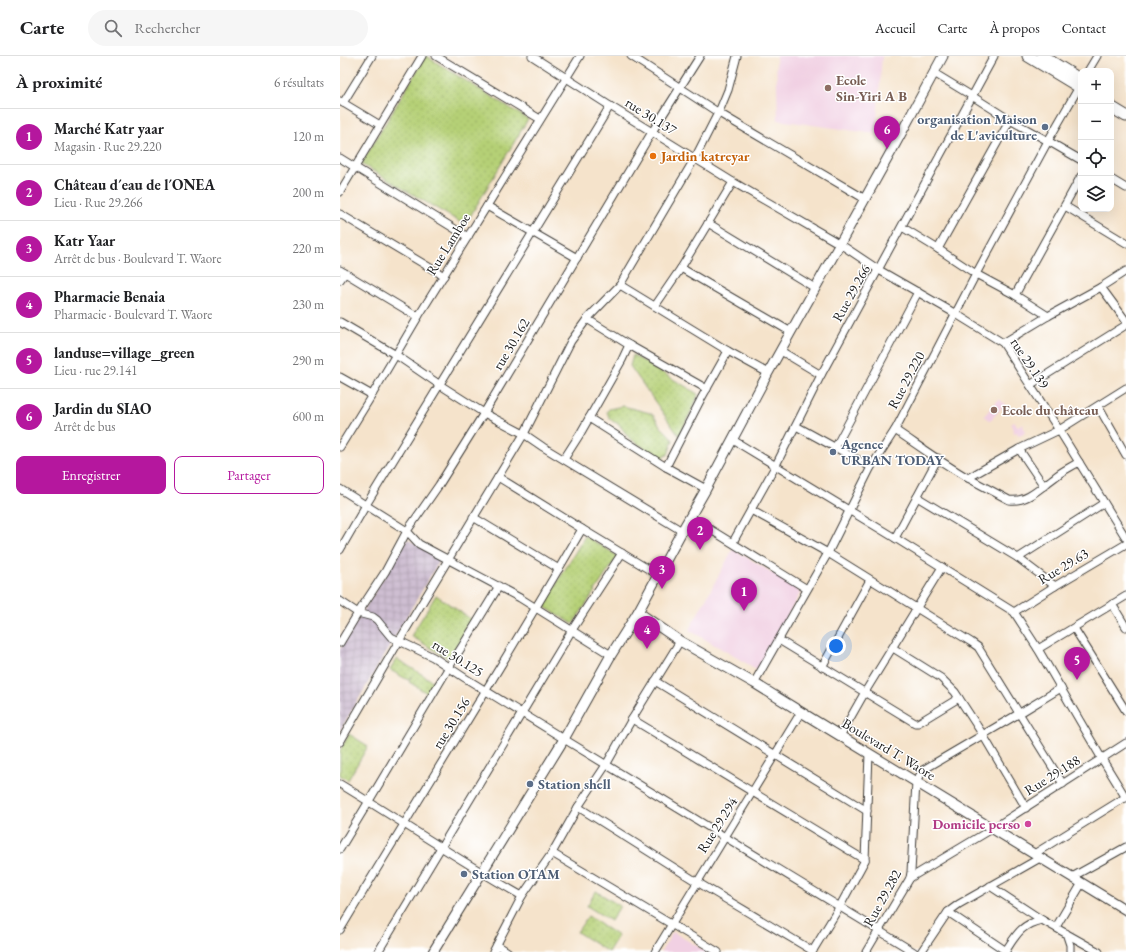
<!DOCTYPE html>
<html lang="fr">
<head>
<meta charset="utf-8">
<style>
  :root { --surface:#fff; --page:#f6f6f6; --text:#202124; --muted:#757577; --line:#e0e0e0; --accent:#b5179e }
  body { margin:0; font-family:"EB Garamond",serif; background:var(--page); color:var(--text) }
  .controls { position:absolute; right:12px; top:12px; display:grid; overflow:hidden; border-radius:8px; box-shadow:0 4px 16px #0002 }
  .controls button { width:36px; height:36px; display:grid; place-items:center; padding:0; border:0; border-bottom:1px solid var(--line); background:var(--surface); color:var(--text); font:20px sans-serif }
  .you { position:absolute; left:496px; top:590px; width:14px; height:14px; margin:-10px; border:3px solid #fff; border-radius:50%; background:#1a73e8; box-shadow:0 0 0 6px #1a73e833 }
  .badge { display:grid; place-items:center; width:26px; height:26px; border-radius:50%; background:var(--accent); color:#fff; font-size:13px; font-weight:700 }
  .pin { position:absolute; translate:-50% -33px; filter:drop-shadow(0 1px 2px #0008) }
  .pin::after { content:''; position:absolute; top:21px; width:14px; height:12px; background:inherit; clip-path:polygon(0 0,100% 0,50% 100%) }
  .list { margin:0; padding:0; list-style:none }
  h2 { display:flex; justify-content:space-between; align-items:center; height:52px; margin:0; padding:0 16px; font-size:17px }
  h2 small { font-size:13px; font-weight:400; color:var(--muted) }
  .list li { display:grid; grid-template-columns:26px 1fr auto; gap:12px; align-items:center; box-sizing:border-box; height:56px; padding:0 16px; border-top:1px solid var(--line) }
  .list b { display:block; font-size:15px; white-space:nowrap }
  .list p { margin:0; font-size:13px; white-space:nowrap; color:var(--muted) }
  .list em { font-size:13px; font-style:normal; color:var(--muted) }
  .actions { display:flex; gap:8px; padding:12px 16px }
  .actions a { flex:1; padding:9px 0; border:1px solid var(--accent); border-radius:8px; text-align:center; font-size:14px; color:var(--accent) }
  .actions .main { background:var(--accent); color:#fff }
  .icon { flex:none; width:22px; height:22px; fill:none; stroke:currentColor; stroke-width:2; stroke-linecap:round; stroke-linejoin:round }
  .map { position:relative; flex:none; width:786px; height:896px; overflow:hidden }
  header { display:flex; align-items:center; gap:24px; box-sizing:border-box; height:56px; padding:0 20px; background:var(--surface); border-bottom:1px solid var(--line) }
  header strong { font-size:19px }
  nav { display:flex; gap:22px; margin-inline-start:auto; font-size:14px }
  .search { width:280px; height:36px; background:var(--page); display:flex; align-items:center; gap:10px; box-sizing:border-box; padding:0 14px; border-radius:22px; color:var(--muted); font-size:15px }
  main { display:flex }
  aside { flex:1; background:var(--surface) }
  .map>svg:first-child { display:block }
  .built { fill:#f1d0e3 }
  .industrial { fill:url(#industrial-grid) }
  .green { fill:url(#green-dots); stroke:#687649 }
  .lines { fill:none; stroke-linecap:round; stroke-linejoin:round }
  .street-casing { stroke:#3d3a36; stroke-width:9 }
  .secondary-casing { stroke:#3d3a36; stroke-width:11 }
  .primary-casing { stroke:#3d3a36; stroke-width:13 }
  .street { stroke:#fff; stroke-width:7 }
  .secondary { stroke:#fff; stroke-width:9 }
  .primary { stroke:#fff; stroke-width:11 }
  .education-dot { fill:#8d6e63; stroke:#fff; stroke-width:1.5 }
  .service-dot { fill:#5c6f8a; stroke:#fff; stroke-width:1.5 }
  .food-dot { fill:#e8710a; stroke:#fff; stroke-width:1.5 }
  .hotel-dot { fill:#d1479c; stroke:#fff; stroke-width:1.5 }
  .labels { text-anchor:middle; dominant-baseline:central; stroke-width:3; stroke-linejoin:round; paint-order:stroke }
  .education-label { font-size:14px; font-weight:bold; fill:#785e54; stroke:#fff; text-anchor:start }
  .street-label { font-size:14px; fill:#1c1c1c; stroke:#fff }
  .service-label { font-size:14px; font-weight:bold; fill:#4e5e75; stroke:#fff; text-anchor:start }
  .food-label { font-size:14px; font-weight:bold; fill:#c56008; stroke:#fff; text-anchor:start }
  .hotel-label { font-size:14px; font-weight:bold; fill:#b23c85; stroke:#fff; text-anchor:end }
</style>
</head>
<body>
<header>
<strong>Carte</strong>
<div class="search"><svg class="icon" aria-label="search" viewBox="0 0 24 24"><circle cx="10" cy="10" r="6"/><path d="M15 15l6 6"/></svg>Rechercher</div>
<nav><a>Accueil</a><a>Carte</a><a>À propos</a><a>Contact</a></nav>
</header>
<main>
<aside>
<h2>À proximité<small>6 résultats</small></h2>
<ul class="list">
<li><span class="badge">1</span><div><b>Marché Katr yaar</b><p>Magasin · Rue 29.220</p></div><em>120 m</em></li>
<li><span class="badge">2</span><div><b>Château d´eau de l´ONEA</b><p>Lieu · Rue 29.266</p></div><em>200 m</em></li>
<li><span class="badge">3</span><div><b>Katr Yaar</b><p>Arrêt de bus · Boulevard T. Waore</p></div><em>220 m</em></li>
<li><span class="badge">4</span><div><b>Pharmacie Benaia</b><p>Pharmacie · Boulevard T. Waore</p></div><em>230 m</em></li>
<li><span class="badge">5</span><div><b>landuse=village_green</b><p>Lieu · rue 29.141</p></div><em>290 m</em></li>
<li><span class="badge">6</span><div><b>Jardin du SIAO</b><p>Arrêt de bus</p></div><em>600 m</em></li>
</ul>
<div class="actions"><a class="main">Enregistrer</a><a>Partager</a></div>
</aside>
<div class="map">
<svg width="786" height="896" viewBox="0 0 786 896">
  <defs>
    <pattern id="industrial-grid" width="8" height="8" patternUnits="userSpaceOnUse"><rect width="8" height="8" fill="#cebed1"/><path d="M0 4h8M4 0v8" fill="none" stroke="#b0a3b3"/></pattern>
    <pattern id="green-dots" width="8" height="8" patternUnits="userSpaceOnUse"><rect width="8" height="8" fill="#b5d076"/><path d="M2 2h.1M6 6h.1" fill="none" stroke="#9bb266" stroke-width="1.8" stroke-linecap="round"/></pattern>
  </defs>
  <rect width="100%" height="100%" fill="#fff"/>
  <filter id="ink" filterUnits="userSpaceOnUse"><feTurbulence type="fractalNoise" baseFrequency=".025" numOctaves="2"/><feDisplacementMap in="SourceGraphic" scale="8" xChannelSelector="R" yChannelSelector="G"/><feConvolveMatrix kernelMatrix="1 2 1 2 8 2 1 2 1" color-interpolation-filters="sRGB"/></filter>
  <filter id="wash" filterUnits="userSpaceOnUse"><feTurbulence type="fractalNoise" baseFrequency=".012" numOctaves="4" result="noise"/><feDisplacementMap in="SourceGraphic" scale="16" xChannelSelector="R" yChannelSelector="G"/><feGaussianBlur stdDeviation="0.9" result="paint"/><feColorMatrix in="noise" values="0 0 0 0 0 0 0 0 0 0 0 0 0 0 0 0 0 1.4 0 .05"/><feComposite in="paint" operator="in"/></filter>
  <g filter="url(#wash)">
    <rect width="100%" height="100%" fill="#f5e3cb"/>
    <g class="built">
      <path d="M436 0H542L536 78 438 64Z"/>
      <path d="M659 343 665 348 650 365 644 360Z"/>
      <path d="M675 366 677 370 683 368 685 377 678 379 677 376 674 377 671 368Z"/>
      <path d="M393 493 456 531 460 537 418 614 349 574Z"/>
      <path d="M333 876 367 896H321Z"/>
    </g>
    <path class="industrial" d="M67 483 101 502 0 675V593Z"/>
    <g class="green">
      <path d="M86 0 188 63 125 169 21 108Z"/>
      <path d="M293 299 358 338 356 345 339 380 290 310Z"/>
      <path d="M283 350 310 357C316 360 317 367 322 372 326 376 330 379 333 384L328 399 325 398 322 404 289 382 278 367C272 367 268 361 267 355L269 353Z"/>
      <path d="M245 480 278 500 233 568 203 550Z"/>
      <path d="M96 539 132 564 109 603 71 580Z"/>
      <path d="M57 603 94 626 87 637 69 626 72 619 68 624 50 614Z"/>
      <path d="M9 678 28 690 8 724 0 719V695Z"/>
      <path d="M256 835 280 850 271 865 247 850Z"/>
      <path d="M248 860 278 880 268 896 237 876Z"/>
    </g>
  </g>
  <g filter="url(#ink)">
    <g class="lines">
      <g class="street-casing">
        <g id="street">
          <path d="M96 0 200 63"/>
          <path d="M192 0 270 50 393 126 500 188 539 214 616 258 663 287 719 374 786 482"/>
          <path d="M291 0 379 57 525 143"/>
          <path d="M748 15 757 0"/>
          <path d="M594 17 632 40 670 64 708 85 741 104"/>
          <path d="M0 45 40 69"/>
          <path d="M3 47 32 0"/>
          <path d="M0 102 128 181"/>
          <path d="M771 123 786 132"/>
          <path d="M0 136 82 0"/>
          <path d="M147 150 237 202"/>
          <path d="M725 150 786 187"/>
          <path d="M0 158 104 220"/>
          <path d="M368 167 475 232"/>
          <path d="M562 171 598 193 636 218 675 239 708 260"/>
          <path d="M598 193 670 64"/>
          <path d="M341 212 451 276"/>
          <path d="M0 214 78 261"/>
          <path d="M0 224 5 217"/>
          <path d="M280 229 388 295 428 317"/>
          <path d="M761 231 786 265"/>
          <path d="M675 239 741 120"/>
          <path d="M315 250 341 212 393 126"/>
          <path d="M247 263 289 289 367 333"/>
          <path d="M0 266 56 299 100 329 144 357 184 378 203 391 342 475"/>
          <path d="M663 287 708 260 761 231 786 215"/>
          <path d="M441 295 481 319"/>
          <path d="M0 321 32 339"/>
          <path d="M690 329 786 269"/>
          <path d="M758 350 786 399"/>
          <path d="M249 362 326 411 366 433"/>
          <path d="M456 370 531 411"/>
          <path d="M555 374C579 390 602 407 628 422L679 393 719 374 786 332"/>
          <path d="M393 384 555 482 674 556 698 593 762 703 786 742"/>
          <path d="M0 391 32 339 78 261 240 0"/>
          <path d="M495 392 578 236"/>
          <path d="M679 393 704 430"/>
          <path d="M224 403 240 378 282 304 289 289"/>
          <path d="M326 411 361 343 388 295"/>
          <path d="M158 421 242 473 318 519"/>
          <path d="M628 422 669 444C687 447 701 431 715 421 722 415 731 411 739 406"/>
          <path d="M0 433 67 475 79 488 180 542 271 599"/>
          <path d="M577 441 678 502 715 530"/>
          <path d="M411 454 488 497 631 586 638 591 723 728"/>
          <path d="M133 461 219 513"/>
          <path d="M350 461 467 533"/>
          <path d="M555 482 598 402"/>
          <path d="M393 486 436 409 481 319 654 0"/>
          <path d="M0 494 26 449 270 50"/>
          <path d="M678 502 764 447"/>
          <path d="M0 545 18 557 33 561 37 564 51 581 93 601 125 622 224 683 574 896"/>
          <path d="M772 548 786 571"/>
          <path d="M674 556 715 530 786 488"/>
          <path d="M734 572 786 655"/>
          <path d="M439 584 575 667H578L619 642"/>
          <path d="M0 587 18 557 45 516 67 475 99 429 144 357 312 76 360 0"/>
          <path d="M553 592 601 622 615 636 643 679 686 752"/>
          <path d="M698 593 786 540"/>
          <path d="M482 611 530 524"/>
          <path d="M315 625 527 755"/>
          <path d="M414 627 488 497 531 411 555 374 636 218 708 85 739 31"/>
          <path d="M292 663 525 804"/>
          <path d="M500 680 525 636 602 511"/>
          <path d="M0 686 59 585 184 378 231 285 247 263 280 229 355 102 381 51 388 34 397 0"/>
          <path d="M0 728C61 765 120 805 182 840"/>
          <path d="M238 751 357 826 473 895"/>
          <path d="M0 793 29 745 109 611 123 589 159 530"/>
          <path d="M212 797 378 896"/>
          <path d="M694 798 786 741"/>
          <path d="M732 821 786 791"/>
          <path d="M570 822 652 773 786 687"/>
          <path d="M650 830 702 864 759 896"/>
          <path d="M608 856 666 895"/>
          <path d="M716 871 742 827"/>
          <path d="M0 874C80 740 164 608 242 473"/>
          <path d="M726 877 730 889V896"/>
          <path d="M157 889 168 896"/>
          <path d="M38 896 232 574 282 497"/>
          <path d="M153 896 182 840 212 797 238 751 266 709 292 663 340 585"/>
          <path d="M315 896 461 656"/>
          <path d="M472 896 500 850 525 804 529 698"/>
          <path d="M526 896 570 822 571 816 576 726 583 714 680 657 721 632"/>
          <path d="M581 896 608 856 619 848 700 802"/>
          <path d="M665 896C676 879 681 868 702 864"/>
        </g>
      </g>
      <g class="secondary-casing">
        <g id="secondary">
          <path d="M298 556 340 585 414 627 461 656 786 854"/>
          <path d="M93 896 224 683 271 599 298 556 342 475 366 433 428 317 551 96 603 0"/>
        </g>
      </g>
      <g class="primary-casing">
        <g id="primary">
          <path d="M688 0 741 32"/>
          <path d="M702 0 741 24"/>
          <path d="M771 51 786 60"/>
        </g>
      </g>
      <use href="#street" class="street"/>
      <use href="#secondary" class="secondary"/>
      <use href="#primary" class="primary"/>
    </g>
  </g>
  <g class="education-dot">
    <circle cx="488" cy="32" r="4"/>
    <circle cx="654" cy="354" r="4"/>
  </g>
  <g class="service-dot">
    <circle cx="705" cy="71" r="4"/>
    <circle cx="493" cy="396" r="4"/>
    <circle cx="190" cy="728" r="4"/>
    <circle cx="124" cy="818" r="4"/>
  </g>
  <circle class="food-dot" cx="313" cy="100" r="4"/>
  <circle class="hotel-dot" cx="688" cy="768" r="4"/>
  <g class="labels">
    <g class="education-label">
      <text x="496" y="24">Ecole<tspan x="496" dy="16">Sin-Yiri A B</tspan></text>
      <text x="662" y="354">Ecole du château</text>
    </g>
    <g class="street-label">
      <text transform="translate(311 60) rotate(32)">rue 30.137</text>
      <text transform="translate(108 188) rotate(-58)">Rue Lamboe</text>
      <text transform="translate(511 237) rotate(-61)">Rue 29.266</text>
      <text transform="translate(171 288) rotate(-59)">rue 30.162</text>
      <text transform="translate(690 307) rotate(56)">rue 29.139</text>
      <text transform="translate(566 324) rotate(-62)">Rue 29.220</text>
      <text transform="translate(723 510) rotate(-31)">Rue 29.63</text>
      <text transform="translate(118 602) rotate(32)">rue 30.125</text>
      <text transform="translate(111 667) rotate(-58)">rue 30.156</text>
      <text transform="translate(549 693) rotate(31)">Boulevard T. Waore</text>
      <text transform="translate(712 719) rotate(-32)">Rue 29.188</text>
      <text transform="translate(377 769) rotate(-58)">Rue 29.294</text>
      <text transform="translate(542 842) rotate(-61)">Rue 29.282</text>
    </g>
    <g class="service-label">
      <text x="697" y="63" text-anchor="end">organisation Maison<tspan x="697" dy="16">de L'aviculture</tspan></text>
      <text x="501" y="388">Agence<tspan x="501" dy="16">URBAN TODAY</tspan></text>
      <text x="198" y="728">Station shell</text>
      <text x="132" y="818">Station OTAM</text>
    </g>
    <g class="food-label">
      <text x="321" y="100">Jardin katreyar</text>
    </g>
    <g class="hotel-label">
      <text x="680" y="768">Domicile perso</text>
    </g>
  </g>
</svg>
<div class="controls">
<button>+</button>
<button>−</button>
<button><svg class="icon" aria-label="locate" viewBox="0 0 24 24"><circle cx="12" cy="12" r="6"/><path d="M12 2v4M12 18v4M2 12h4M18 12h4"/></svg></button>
<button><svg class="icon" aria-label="layers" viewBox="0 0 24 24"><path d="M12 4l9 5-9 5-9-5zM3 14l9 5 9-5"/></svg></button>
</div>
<div class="you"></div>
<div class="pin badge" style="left:404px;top:555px">1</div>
<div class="pin badge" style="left:360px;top:494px">2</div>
<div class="pin badge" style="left:322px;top:533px">3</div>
<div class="pin badge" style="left:307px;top:593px">4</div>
<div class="pin badge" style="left:737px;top:624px">5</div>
<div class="pin badge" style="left:547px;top:93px">6</div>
</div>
</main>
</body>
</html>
